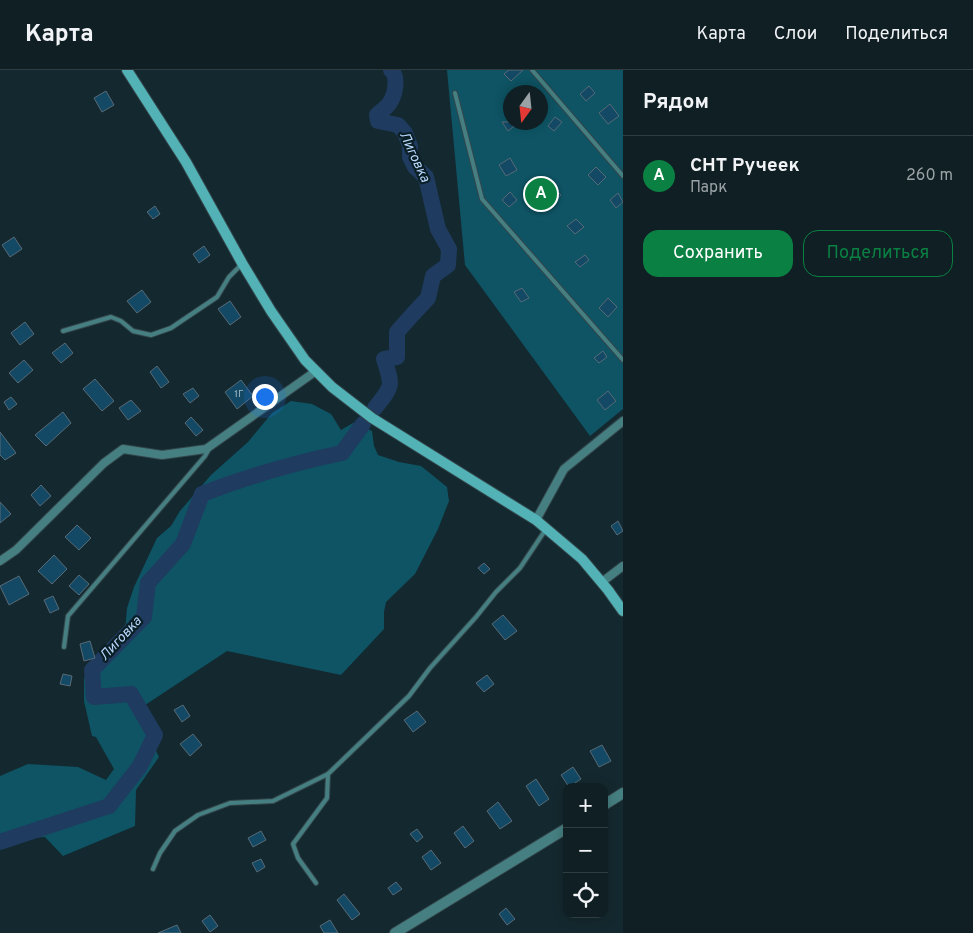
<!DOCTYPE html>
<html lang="ru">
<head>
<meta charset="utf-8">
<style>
  :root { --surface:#0f1f23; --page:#1d2c30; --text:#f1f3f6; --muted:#9ba2a6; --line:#2f3d41; --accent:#0b8043 }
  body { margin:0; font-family:Overpass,sans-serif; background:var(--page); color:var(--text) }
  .controls { position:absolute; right:15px; bottom:15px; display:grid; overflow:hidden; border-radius:10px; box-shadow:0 2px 12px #0003 }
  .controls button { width:45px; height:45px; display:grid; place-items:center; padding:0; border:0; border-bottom:1px solid var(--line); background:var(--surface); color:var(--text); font:25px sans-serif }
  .compass { position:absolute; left:503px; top:15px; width:45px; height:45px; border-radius:50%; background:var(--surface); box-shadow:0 2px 12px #0003; rotate:195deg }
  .you { position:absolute; left:264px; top:326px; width:18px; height:18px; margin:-12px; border:4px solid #fff; border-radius:50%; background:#1a73e8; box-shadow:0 0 0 8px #1a73e833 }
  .badge { display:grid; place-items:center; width:32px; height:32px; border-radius:50%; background:var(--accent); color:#fff; font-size:16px; font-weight:700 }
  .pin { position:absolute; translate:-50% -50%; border:2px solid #fff; box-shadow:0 1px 5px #0006 }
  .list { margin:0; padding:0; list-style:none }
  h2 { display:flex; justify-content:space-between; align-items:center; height:65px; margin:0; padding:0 20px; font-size:21px }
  h2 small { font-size:16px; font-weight:400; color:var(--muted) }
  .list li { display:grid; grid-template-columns:32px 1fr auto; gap:15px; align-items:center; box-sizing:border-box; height:80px; padding:0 20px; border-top:1px solid var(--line) }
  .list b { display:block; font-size:19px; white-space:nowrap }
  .list p { margin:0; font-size:16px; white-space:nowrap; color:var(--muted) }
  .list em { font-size:16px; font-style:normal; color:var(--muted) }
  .actions { display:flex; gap:10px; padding:15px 20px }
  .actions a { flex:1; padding:11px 0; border:1px solid var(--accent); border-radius:15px; text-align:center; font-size:18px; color:var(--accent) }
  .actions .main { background:var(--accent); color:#fff }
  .icon { flex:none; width:28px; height:28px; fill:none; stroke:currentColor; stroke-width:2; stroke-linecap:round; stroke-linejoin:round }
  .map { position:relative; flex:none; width:623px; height:863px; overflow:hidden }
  header { display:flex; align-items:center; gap:30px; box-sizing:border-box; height:70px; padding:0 25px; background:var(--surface); border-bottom:1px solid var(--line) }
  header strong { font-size:24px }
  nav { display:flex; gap:28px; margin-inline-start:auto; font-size:18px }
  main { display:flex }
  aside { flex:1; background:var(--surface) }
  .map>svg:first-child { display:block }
  .green { fill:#0e5464; fill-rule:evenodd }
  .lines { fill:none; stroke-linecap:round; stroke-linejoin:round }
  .river { stroke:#1f3b5f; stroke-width:16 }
  .building { fill:#134965; stroke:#586a76 }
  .service-casing { stroke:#33464c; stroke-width:6 }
  .minor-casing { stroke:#33464c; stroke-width:10 }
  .tertiary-casing { stroke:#33464c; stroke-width:12 }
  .secondary-casing { stroke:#33464c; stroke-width:12 }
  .service { stroke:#467f81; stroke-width:4 }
  .minor { stroke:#467f81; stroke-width:8 }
  .tertiary { stroke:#467f81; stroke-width:10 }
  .secondary { stroke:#52b2b6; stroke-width:10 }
  .labels { text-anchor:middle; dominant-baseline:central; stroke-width:4.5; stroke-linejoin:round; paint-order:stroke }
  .number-label { font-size:10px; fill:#a3bac4 }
  .water-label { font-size:14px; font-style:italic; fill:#b9d6fc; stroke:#0a1f25 }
</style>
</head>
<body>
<header>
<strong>Карта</strong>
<nav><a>Карта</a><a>Слои</a><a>Поделиться</a></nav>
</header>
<main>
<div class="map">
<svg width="623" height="863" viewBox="0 0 623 863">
  <rect width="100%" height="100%" fill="#14292f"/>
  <g class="green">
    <path d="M447 0H623V339L590 366 465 195ZM510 22H540V52H510Z"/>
    <path d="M291 331 312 334 331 344 341 360 353 353 372 361 374 376 378 385 399 392 421 396 447 417 449 431 438 459 415 504 386 532 384 542V559L341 605 227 581 136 641 159 687 136 720 135 756 63 786 45 767 0 770V706L28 694 78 697 106 710 114 699 96 667 92 666 84 631V609L85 606 118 585 124 573 127 538 134 517 157 468 171 456 180 441 211 405 248 372 272 343Z"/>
  </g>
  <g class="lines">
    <g class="river">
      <path d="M375 338C393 315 393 317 384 289L397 287V262L413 244 428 228 433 206 448 195 449 179 438 159 426 107 415 97 410 87V76L405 63 398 55 378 51 377 45C380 42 386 38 389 34 395 26 399 7 391 0"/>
      <path d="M0 772 109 736 140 696 155 665 131 624 94 627 92 600 144 547 148 513 183 474 202 424C249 406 293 393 342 383L363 354"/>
    </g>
  </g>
  <g class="building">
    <path d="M509 0H523L511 11 504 4Z"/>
    <path d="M589 16 595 23 586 31 580 24Z"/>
    <path d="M106 21 114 35 102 42 94 28Z"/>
    <path d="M610 34 619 46 608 54 599 43Z"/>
    <path d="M555 47 562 52 554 61 548 56Z"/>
    <path d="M502 52H519L508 61Z"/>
    <path d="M510 88 517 100 506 106 499 95Z"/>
    <path d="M596 97 606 107 598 115 588 105Z"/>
    <path d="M556 120 561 125 553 132 549 127Z"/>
    <path d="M510 122 517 130 509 137 502 130Z"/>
    <path d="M618 123 623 132 616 138 610 130Z"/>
    <path d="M155 136 160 144 153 149 147 142Z"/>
    <path d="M576 149 584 157 575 164 567 156Z"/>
    <path d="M14 167 22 179 10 187 2 175Z"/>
    <path d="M204 176 210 185 199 193 193 184Z"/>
    <path d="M585 185 589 190 580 197 575 192Z"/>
    <path d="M522 218 529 228 521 232 514 222Z"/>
    <path d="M142 220 151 232 137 243 127 231Z"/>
    <path d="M608 228 617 237 608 247 599 238Z"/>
    <path d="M230 231 241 247 230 255 218 239Z"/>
    <path d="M25 252 34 264 20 275 11 263Z"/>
    <path d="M65 273 73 283 61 293 52 283Z"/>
    <path d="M603 281 607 287 599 293 594 288Z"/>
    <path d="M24 290 33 300 18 313 9 303Z"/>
    <path d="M157 296 169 312 161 318 150 302Z"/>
    <path d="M95 309 114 331 102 341 83 319Z"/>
    <path d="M241 310 253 326 237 339 225 322Z"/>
    <path d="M193 318 199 326 190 333 183 324Z"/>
    <path d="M608 321 616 331 605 340 597 330Z"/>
    <path d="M11 327 17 334 9 340 4 332Z"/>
    <path d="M131 330 141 341 128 350 119 338Z"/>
    <path d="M63 342 71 353 46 376 35 365Z"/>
    <path d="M191 347 203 360 196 366 185 353Z"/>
    <path d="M0 362 16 383 5 390 0 385Z"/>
    <path d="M41 415 51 426 40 436 31 425Z"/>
    <path d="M0 432 11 444 0 453Z"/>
    <path d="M618 451 623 461 617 465 611 456Z"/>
    <path d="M77 455 91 468 79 480 65 467Z"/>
    <path d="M54 485 67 499 52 514 38 501Z"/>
    <path d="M484 493 490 499 484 504 478 498Z"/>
    <path d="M79 505 89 514 79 525 69 516Z"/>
    <path d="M19 506 29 524 9 535 0 516Z"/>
    <path d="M53 526 59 539 50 543 44 530Z"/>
    <path d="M503 545 517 561 505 570 492 554Z"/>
    <path d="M90 571 95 588 84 591 80 574Z"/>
    <path d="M63 604 72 606 70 616 60 614Z"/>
    <path d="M487 605 494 614 484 622 476 613Z"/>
    <path d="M183 635 190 646 182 652 174 640Z"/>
    <path d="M417 641 426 652 413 662 404 650Z"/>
    <path d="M193 664 202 675 190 686 180 674Z"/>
    <path d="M602 675 611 691 599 697 590 681Z"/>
    <path d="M573 697 581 709 569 717 561 705Z"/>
    <path d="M536 709 549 729 539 736 526 716Z"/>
    <path d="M498 732 512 751 500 759 487 741Z"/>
    <path d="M463 756 474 771 465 778 454 763Z"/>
    <path d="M417 759 423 767 417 772 410 764Z"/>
    <path d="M261 761 266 770 253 777 248 768Z"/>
    <path d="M431 780 441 793 431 800 422 787Z"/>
    <path d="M261 789 265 797 257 802 252 793Z"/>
    <path d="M396 812 402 819 393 825 388 818Z"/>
    <path d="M344 824 360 844 352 850 337 830Z"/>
    <path d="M506 838 515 849 507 855 499 844Z"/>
    <path d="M210 845 218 856 210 862 202 851Z"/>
    <path d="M330 850 338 863H324L320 856Z"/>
    <path d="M177 855 181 863H158Z"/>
  </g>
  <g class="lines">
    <g class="service-casing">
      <g id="service">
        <path d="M532 0 623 106"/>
        <path d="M455 23 482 129 623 290"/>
        <path d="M63 261 111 247 121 251 133 261 151 265 171 258 217 227 229 207 241 195"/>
        <path d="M64 577 68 546 205 386 209 379"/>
        <path d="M153 799 160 783 175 761 198 745 230 733 273 731 328 704 409 626 430 598 476 547 496 522 520 498 546 459"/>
        <path d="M316 813 298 788 293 774 327 728 328 704"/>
      </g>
    </g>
    <g class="minor-casing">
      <g id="minor">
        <path d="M536 450 564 399 623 351"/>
        <path d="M0 491 16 480 104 393 123 379 162 385 206 379 316 301"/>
        <path d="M602 512 623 496"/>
      </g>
    </g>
    <g class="tertiary-casing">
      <g id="tertiary">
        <path d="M604 735 623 723"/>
        <path d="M395 863 567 758"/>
      </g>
    </g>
    <g class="secondary-casing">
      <path id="secondary" d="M127 0 186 92 242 193 271 241 305 290 332 317 372 348 536 450 582 489 608 520 623 541"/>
    </g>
    <use href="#service" class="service"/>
    <use href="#minor" class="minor"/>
    <use href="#tertiary" class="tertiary"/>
    <use href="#secondary" class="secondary"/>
  </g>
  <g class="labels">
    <g class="number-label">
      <text x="239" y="324">1Г</text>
    </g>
    <g class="water-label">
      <text transform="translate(414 87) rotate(65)">Лиговка</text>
      <text transform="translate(121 569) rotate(-47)">Лиговка</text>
    </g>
  </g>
</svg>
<div class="controls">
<button>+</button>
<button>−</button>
<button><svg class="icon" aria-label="locate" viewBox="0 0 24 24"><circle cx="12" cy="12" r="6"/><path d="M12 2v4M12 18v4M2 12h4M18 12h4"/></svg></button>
</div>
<svg class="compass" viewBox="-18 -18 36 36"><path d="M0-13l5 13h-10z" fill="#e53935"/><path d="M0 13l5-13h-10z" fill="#9ba2a6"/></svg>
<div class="you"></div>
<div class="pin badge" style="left:541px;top:124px">A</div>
</div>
<aside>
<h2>Рядом<small></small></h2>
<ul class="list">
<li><span class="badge">A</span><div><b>СНТ Ручеек</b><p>Парк</p></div><em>260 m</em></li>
</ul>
<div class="actions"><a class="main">Сохранить</a><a>Поделиться</a></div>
</aside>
</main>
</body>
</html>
